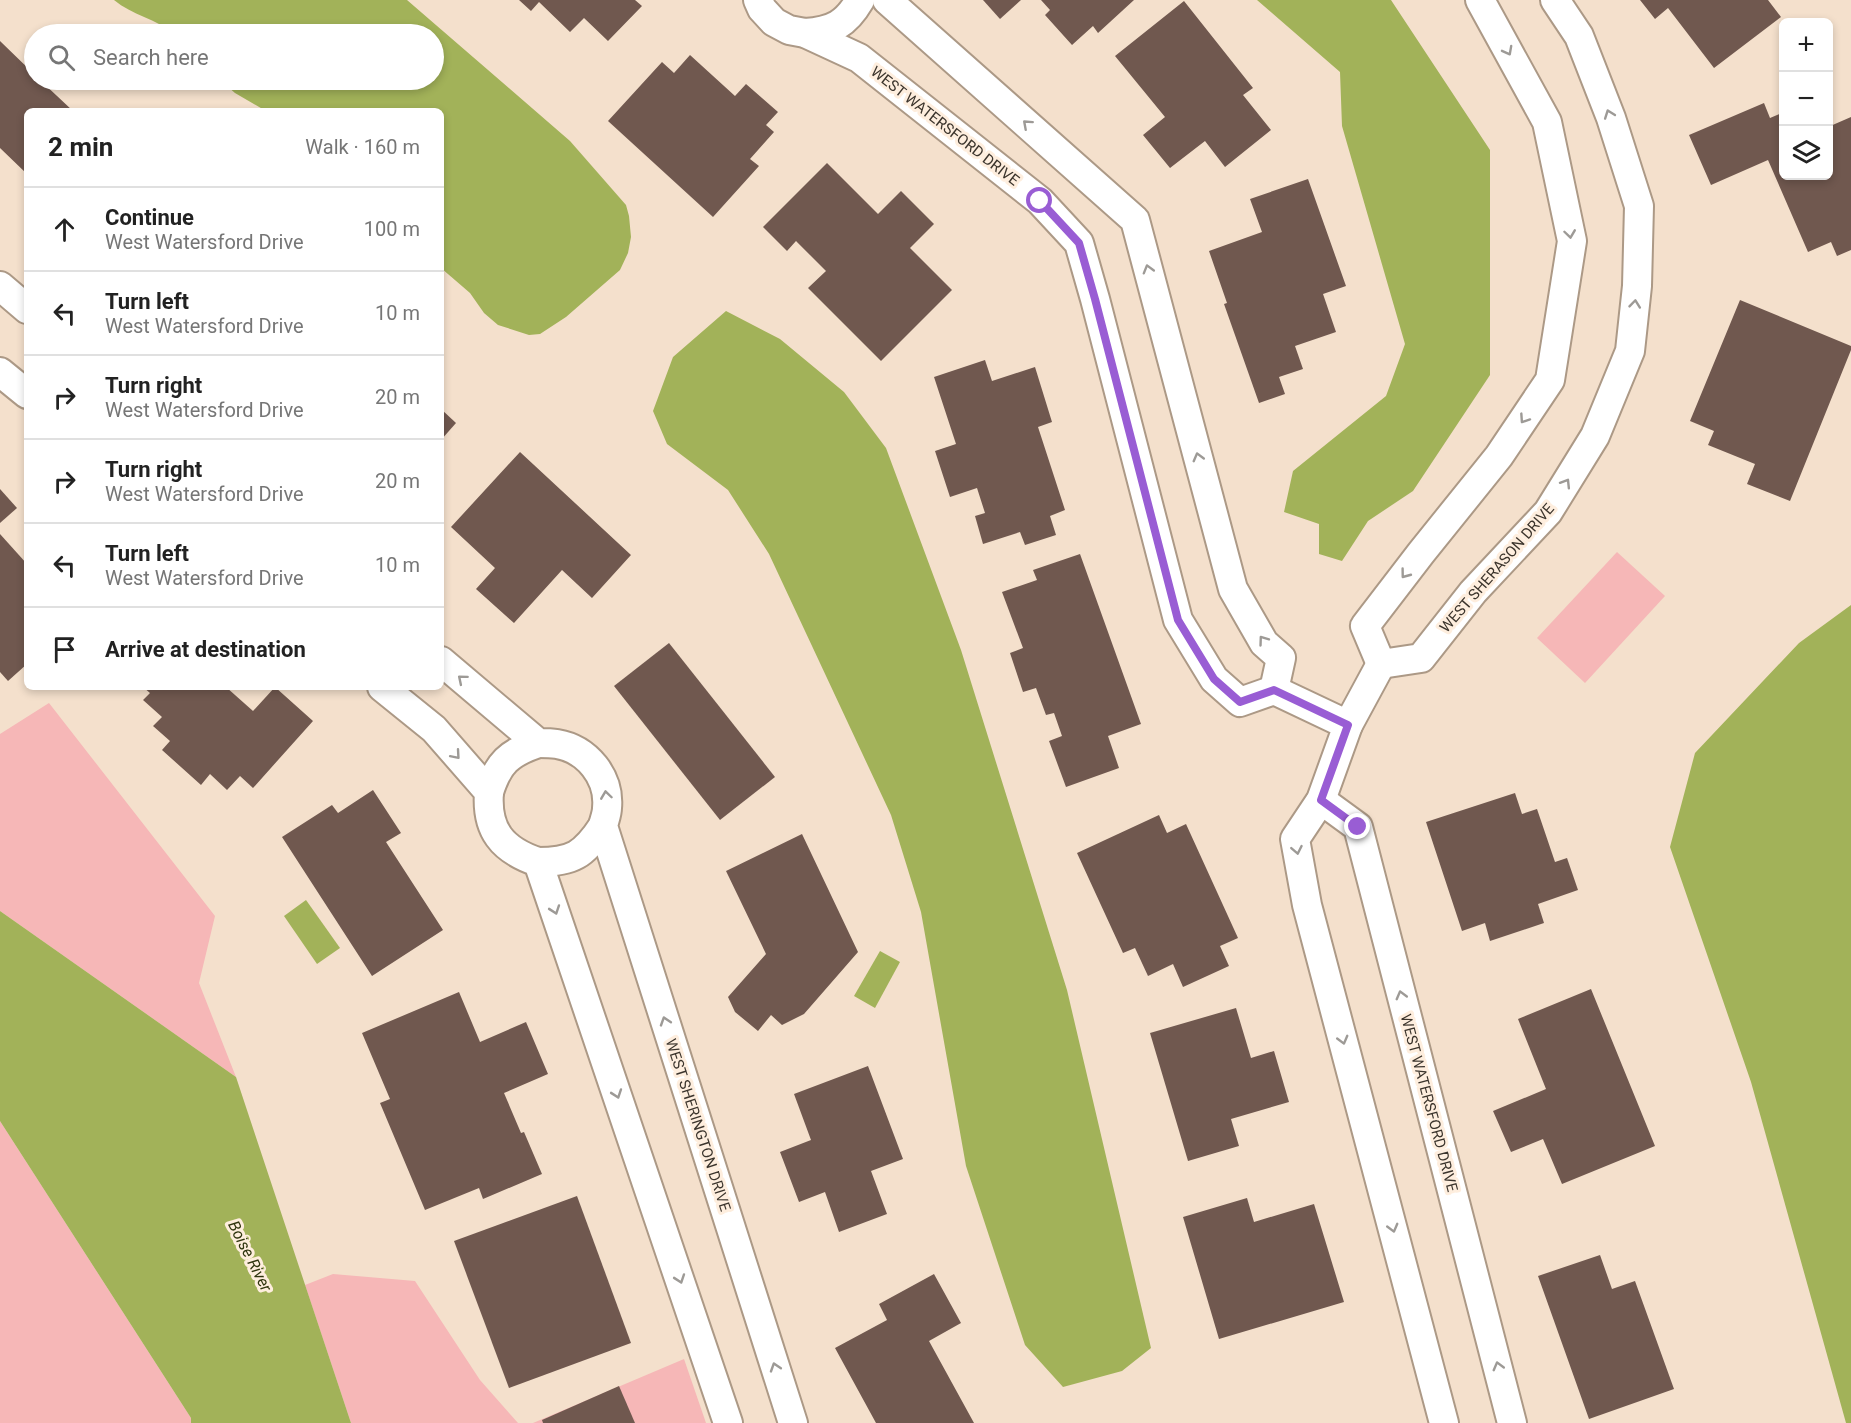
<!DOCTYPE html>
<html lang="en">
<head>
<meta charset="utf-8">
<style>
  :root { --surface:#fff; --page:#f2f2f2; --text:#222; --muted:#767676; --line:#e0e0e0 }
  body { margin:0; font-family:Roboto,sans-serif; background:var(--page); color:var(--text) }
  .controls { position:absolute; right:18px; top:18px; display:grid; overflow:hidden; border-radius:9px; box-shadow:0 3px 9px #0003 }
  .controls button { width:54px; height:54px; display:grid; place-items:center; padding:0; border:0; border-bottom:2px solid var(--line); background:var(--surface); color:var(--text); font:30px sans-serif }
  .stop { position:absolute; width:18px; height:18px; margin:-14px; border:4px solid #995dd4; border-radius:50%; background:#fff }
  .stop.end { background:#995dd4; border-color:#fff; box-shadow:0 2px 6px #0008 }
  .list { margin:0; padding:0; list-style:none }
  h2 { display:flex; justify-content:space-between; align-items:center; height:78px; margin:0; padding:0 24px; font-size:26px }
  h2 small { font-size:20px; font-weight:400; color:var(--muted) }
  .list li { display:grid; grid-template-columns:39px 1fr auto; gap:18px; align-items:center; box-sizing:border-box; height:84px; padding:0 24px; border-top:2px solid var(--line) }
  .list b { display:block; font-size:22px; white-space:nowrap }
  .list p { margin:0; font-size:20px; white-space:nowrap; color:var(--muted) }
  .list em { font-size:20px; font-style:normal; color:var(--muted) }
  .icon { flex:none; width:33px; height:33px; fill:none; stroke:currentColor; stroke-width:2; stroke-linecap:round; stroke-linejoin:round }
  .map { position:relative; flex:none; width:1851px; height:1423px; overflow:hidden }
  .search { position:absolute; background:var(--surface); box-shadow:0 3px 9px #0003; left:24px; top:24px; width:420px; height:66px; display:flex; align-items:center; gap:15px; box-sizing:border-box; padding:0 21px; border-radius:33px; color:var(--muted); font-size:22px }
  .panel { position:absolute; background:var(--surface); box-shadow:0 3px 9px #0003; left:24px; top:108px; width:420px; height:582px; border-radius:9px }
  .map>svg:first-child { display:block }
  .green { fill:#f6b7b7 }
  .water { fill:#a2b259 }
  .building { fill:#70584f }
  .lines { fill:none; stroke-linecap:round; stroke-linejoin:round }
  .minor-casing { stroke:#ac9986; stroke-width:32 }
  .minor { stroke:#fff; stroke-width:28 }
  .oneway { stroke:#9d9a96 }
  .route { stroke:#995dd4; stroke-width:8 }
  .labels { text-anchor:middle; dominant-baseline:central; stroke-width:6; stroke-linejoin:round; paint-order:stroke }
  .street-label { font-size:15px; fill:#3b342c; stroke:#feeede }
  .water-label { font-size:16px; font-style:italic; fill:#2f350f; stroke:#feeede }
</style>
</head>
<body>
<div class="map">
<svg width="1851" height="1423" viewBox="0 0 1851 1423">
  <rect width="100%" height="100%" fill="#f4e0cc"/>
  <g class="green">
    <path d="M1617 552 1665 596 1585 683 1537 638Z"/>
    <path d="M49 703 215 916 199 983 236 1077 0 911V734Z"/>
    <path d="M0 1121 191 1418V1423H0Z"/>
    <path d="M333 1274 415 1281 480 1380 518 1423H351L305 1285Z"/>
    <path d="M684 1359 706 1423H533Z"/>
  </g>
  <g class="water">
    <path d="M114 0H407L570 141 626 205 629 216 631 237 628 253 620 270 566 317 540 334 529 335 498 325 484 313 470 293 441 268V111H266L235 93 220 80H434V34H175C156 19 132 15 114 0Z"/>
    <path d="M1257 0H1391L1490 150V375L1413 491 1368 521 1342 561 1319 554V524L1284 512 1293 471 1386 396 1405 344 1342 126 1340 72Z"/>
    <path d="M726 311 780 339 844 392 886 448 961 650 1067 990 1151 1348 1122 1371 1063 1387 1025 1345 966 1166 921 912 891 815 769 554 728 490 667 444 653 411 673 357Z"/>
    <path d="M1851 605V1423H1846L1751 1082 1670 847 1695 753 1799 643Z"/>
    <path d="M306 900 340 948 317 964 284 916Z"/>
    <path d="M0 911 236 1077 351 1423H191V1418L0 1121Z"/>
    <path d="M880 951 900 962 875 1008 854 996Z"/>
  </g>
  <g class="building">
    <path d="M519 0H635L642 6 608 41 584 18 570 32 539 2 531 11Z"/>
    <path d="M983 0H1021L1000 19Z"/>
    <path d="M1041 0H1134L1098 33 1093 26 1072 45 1045 15 1050 10Z"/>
    <path d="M1640 0H1768L1781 17 1714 68 1668 8 1655 19Z"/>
    <path d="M1184 1 1253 88 1243 95 1271 130 1225 167 1205 141 1170 168 1143 135 1165 117 1115 56Z"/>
    <path d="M0 41 34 74V80H40L73 111H27V174L0 148Z"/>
    <path d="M690 55 735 96 746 84 778 112 766 125 774 132 750 159 759 166 713 217 608 121 662 62 674 73Z"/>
    <path d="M1764 103 1770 118 1784 112V176H1828V127L1851 117V250L1837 256 1831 242 1808 252 1768 160 1711 185 1689 135Z"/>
    <path d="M827 163 878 214 901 191 934 224 910 248 952 290 881 361 808 288 826 271 796 241 787 251 763 227Z"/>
    <path d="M1308 179 1346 286 1323 294 1336 332 1295 346 1303 369 1279 377 1285 394 1259 403 1224 304 1227 303 1209 251 1262 232 1250 199Z"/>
    <path d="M1740 300 1851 346V350L1790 501 1747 484 1755 464 1708 445 1714 431 1690 421Z"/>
    <path d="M985 360 992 381 1035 367 1052 422 1038 427 1065 510 1050 516 1056 535 1025 545 1020 532 983 544 975 516 985 513 977 488 950 497 935 451 956 444 934 377Z"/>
    <path d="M441 409 456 423 441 440Z"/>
    <path d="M520 452 631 555 592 598 562 570 514 623 476 589 495 568 451 527Z"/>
    <path d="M0 489 17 508 0 523Z"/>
    <path d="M0 534 27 564V664L8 681 0 672Z"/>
    <path d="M1080 554 1141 724 1108 736 1119 768 1066 787 1049 741 1062 736 1054 713 1046 715 1036 688 1023 692 1010 653 1023 648 1002 592 1037 580 1033 570Z"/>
    <path d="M669 643 775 777 720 820 614 686Z"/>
    <path d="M143 687H226L253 711 275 687 313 721 253 788 240 776 227 790 210 774 201 785 162 750 170 741 153 726 162 717 143 700 150 693Z"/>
    <path d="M373 790 401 833 386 842 443 930 372 976 282 837 332 805 338 813Z"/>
    <path d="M1515 793 1522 814 1537 809 1555 862 1567 858 1578 890 1538 904 1544 923 1490 941 1485 923 1462 931 1426 822Z"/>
    <path d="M1159 815 1167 833 1186 824 1238 938 1220 946 1229 966 1183 987 1173 964 1148 976 1135 948 1123 953 1077 853Z"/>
    <path d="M802 834 858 952 804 1014 782 1025 771 1015 758 1031 735 1012 728 997 766 954 726 871Z"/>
    <path d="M1591 989 1655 1146 1562 1184 1543 1139 1511 1152 1493 1111 1546 1089 1518 1019Z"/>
    <path d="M459 992 480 1042 526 1022 548 1074 504 1093 521 1133 524 1132 542 1174 483 1199 479 1188 425 1210 380 1103 390 1099 362 1033Z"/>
    <path d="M1236 1008 1251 1058 1274 1051 1289 1102 1231 1119 1239 1146 1188 1161 1150 1033Z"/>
    <path d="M868 1066 903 1159 871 1171 887 1214 839 1232 825 1192 799 1202 780 1152 811 1140 794 1094Z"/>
    <path d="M577 1196 631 1343 509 1388 454 1241Z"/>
    <path d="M1247 1198 1254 1222 1314 1204 1344 1302 1219 1339 1183 1217Z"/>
    <path d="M1600 1255 1612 1289 1635 1281 1674 1389 1589 1419 1538 1276Z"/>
    <path d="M934 1274 961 1323 929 1341 974 1423H876L835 1348 887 1320 879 1304Z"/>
    <path d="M619 1386 635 1423H543L542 1420Z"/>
  </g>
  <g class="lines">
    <g class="minor-casing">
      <g id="minor">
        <path d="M758 0 762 9 774 22 789 30 805 33 859 58 1040 201 1079 243 1095 299 1178 620 1214 679 1240 702 1274 690 1348 725 1321 800 1295 839 1307 905 1444 1423"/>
        <path d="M887 0 1135 220 1233 589 1264 643 1281 658 1274 690"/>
        <path d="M805 33C833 31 846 24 860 0"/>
        <path d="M0 286 27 309"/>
        <path d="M0 372 27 394"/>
        <path d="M441 661 538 743C544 743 551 743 557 744 587 749 610 777 607 808 607 814 604 821 603 826L793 1423"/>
        <path d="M1381 664 1421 658 1473 592 1548 512 1595 436 1630 351 1637 286 1639 206 1611 118 1579 36 1555 0"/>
        <path d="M1381 664 1365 626 1421 553 1499 456 1550 380 1572 241 1547 122 1480 0"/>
        <path d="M382 687 434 729 489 792C486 830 502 850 538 862L728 1423"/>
        <path d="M1348 725 1381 664"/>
        <path d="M489 792C498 763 509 753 538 743"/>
        <path d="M1321 800 1358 827 1512 1423"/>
        <path d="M538 862C572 862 584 855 603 826"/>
      </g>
    </g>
    <use href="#minor" class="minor"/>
  </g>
  <defs><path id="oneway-chevron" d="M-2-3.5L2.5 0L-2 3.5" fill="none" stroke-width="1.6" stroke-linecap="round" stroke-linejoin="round" transform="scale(1.5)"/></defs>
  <g class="oneway">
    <use href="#oneway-chevron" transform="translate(1508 51) rotate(62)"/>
    <use href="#oneway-chevron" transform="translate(1609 114) rotate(-110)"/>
    <use href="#oneway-chevron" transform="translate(1027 124) rotate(-138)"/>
    <use href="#oneway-chevron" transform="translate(1570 234) rotate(82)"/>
    <use href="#oneway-chevron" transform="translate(1148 269) rotate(-106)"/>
    <use href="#oneway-chevron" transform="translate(1635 304) rotate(-84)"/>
    <use href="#oneway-chevron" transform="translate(1524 419) rotate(124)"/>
    <use href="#oneway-chevron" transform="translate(1198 457) rotate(-105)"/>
    <use href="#oneway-chevron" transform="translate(1566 483) rotate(-58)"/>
    <use href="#oneway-chevron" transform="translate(1405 574) rotate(127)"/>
    <use href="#oneway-chevron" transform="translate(1263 640) rotate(-126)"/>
    <use href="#oneway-chevron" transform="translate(462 679) rotate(-140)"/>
    <use href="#oneway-chevron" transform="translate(456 755) rotate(49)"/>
    <use href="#oneway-chevron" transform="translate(606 795) rotate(-98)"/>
    <use href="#oneway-chevron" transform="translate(1297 850) rotate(79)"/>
    <use href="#oneway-chevron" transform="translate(555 910) rotate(71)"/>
    <use href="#oneway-chevron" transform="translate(1401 995) rotate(-105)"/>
    <use href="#oneway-chevron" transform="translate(665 1021) rotate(-108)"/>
    <use href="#oneway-chevron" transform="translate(1343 1040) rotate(75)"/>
    <use href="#oneway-chevron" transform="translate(617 1094) rotate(71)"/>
    <use href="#oneway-chevron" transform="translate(1393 1228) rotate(75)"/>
    <use href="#oneway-chevron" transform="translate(680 1279) rotate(71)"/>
    <use href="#oneway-chevron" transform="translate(1498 1366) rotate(-105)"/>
    <use href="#oneway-chevron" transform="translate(775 1367) rotate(-108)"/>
  </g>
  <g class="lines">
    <path class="route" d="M1040 201 1079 243 1095 299 1178 620 1214 679 1240 702 1274 690 1348 725 1321 800 1358 827"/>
  </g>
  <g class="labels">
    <g class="street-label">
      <text transform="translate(945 126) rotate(38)">WEST WATERSFORD DRIVE</text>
      <text transform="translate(1497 568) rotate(-49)">WEST SHERASON DRIVE</text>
      <text transform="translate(1429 1103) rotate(75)">WEST WATERSFORD DRIVE</text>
      <text transform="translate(698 1125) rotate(72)">WEST SHERINGTON DRIVE</text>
    </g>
    <g class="water-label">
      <text transform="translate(250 1256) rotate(63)">Boise River</text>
    </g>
  </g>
</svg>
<div class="controls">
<button>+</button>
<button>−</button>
<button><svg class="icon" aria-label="layers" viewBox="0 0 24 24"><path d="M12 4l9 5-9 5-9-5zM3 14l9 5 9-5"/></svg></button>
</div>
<div class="stop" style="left:1040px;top:201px"></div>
<div class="stop end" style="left:1358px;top:827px"></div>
<div class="search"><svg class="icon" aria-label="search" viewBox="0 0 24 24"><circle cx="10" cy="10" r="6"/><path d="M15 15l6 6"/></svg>Search here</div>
<section class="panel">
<h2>2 min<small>Walk · 160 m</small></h2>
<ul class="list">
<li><svg class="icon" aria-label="ahead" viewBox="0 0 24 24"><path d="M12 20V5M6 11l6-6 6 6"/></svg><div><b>Continue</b><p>West Watersford Drive</p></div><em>100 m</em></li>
<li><svg class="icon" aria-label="left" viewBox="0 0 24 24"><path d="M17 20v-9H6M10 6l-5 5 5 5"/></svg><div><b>Turn left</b><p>West Watersford Drive</p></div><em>10 m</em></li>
<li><svg class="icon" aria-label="right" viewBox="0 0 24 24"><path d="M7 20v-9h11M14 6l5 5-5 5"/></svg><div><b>Turn right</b><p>West Watersford Drive</p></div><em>20 m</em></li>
<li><svg class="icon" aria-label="right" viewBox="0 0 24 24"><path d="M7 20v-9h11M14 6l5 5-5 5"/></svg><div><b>Turn right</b><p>West Watersford Drive</p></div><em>20 m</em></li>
<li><svg class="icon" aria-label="left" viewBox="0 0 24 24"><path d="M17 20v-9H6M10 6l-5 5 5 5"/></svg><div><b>Turn left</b><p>West Watersford Drive</p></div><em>10 m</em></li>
<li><svg class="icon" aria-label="arrive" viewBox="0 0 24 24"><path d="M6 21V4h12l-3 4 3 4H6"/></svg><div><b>Arrive at destination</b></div></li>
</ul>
</section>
</div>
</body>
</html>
